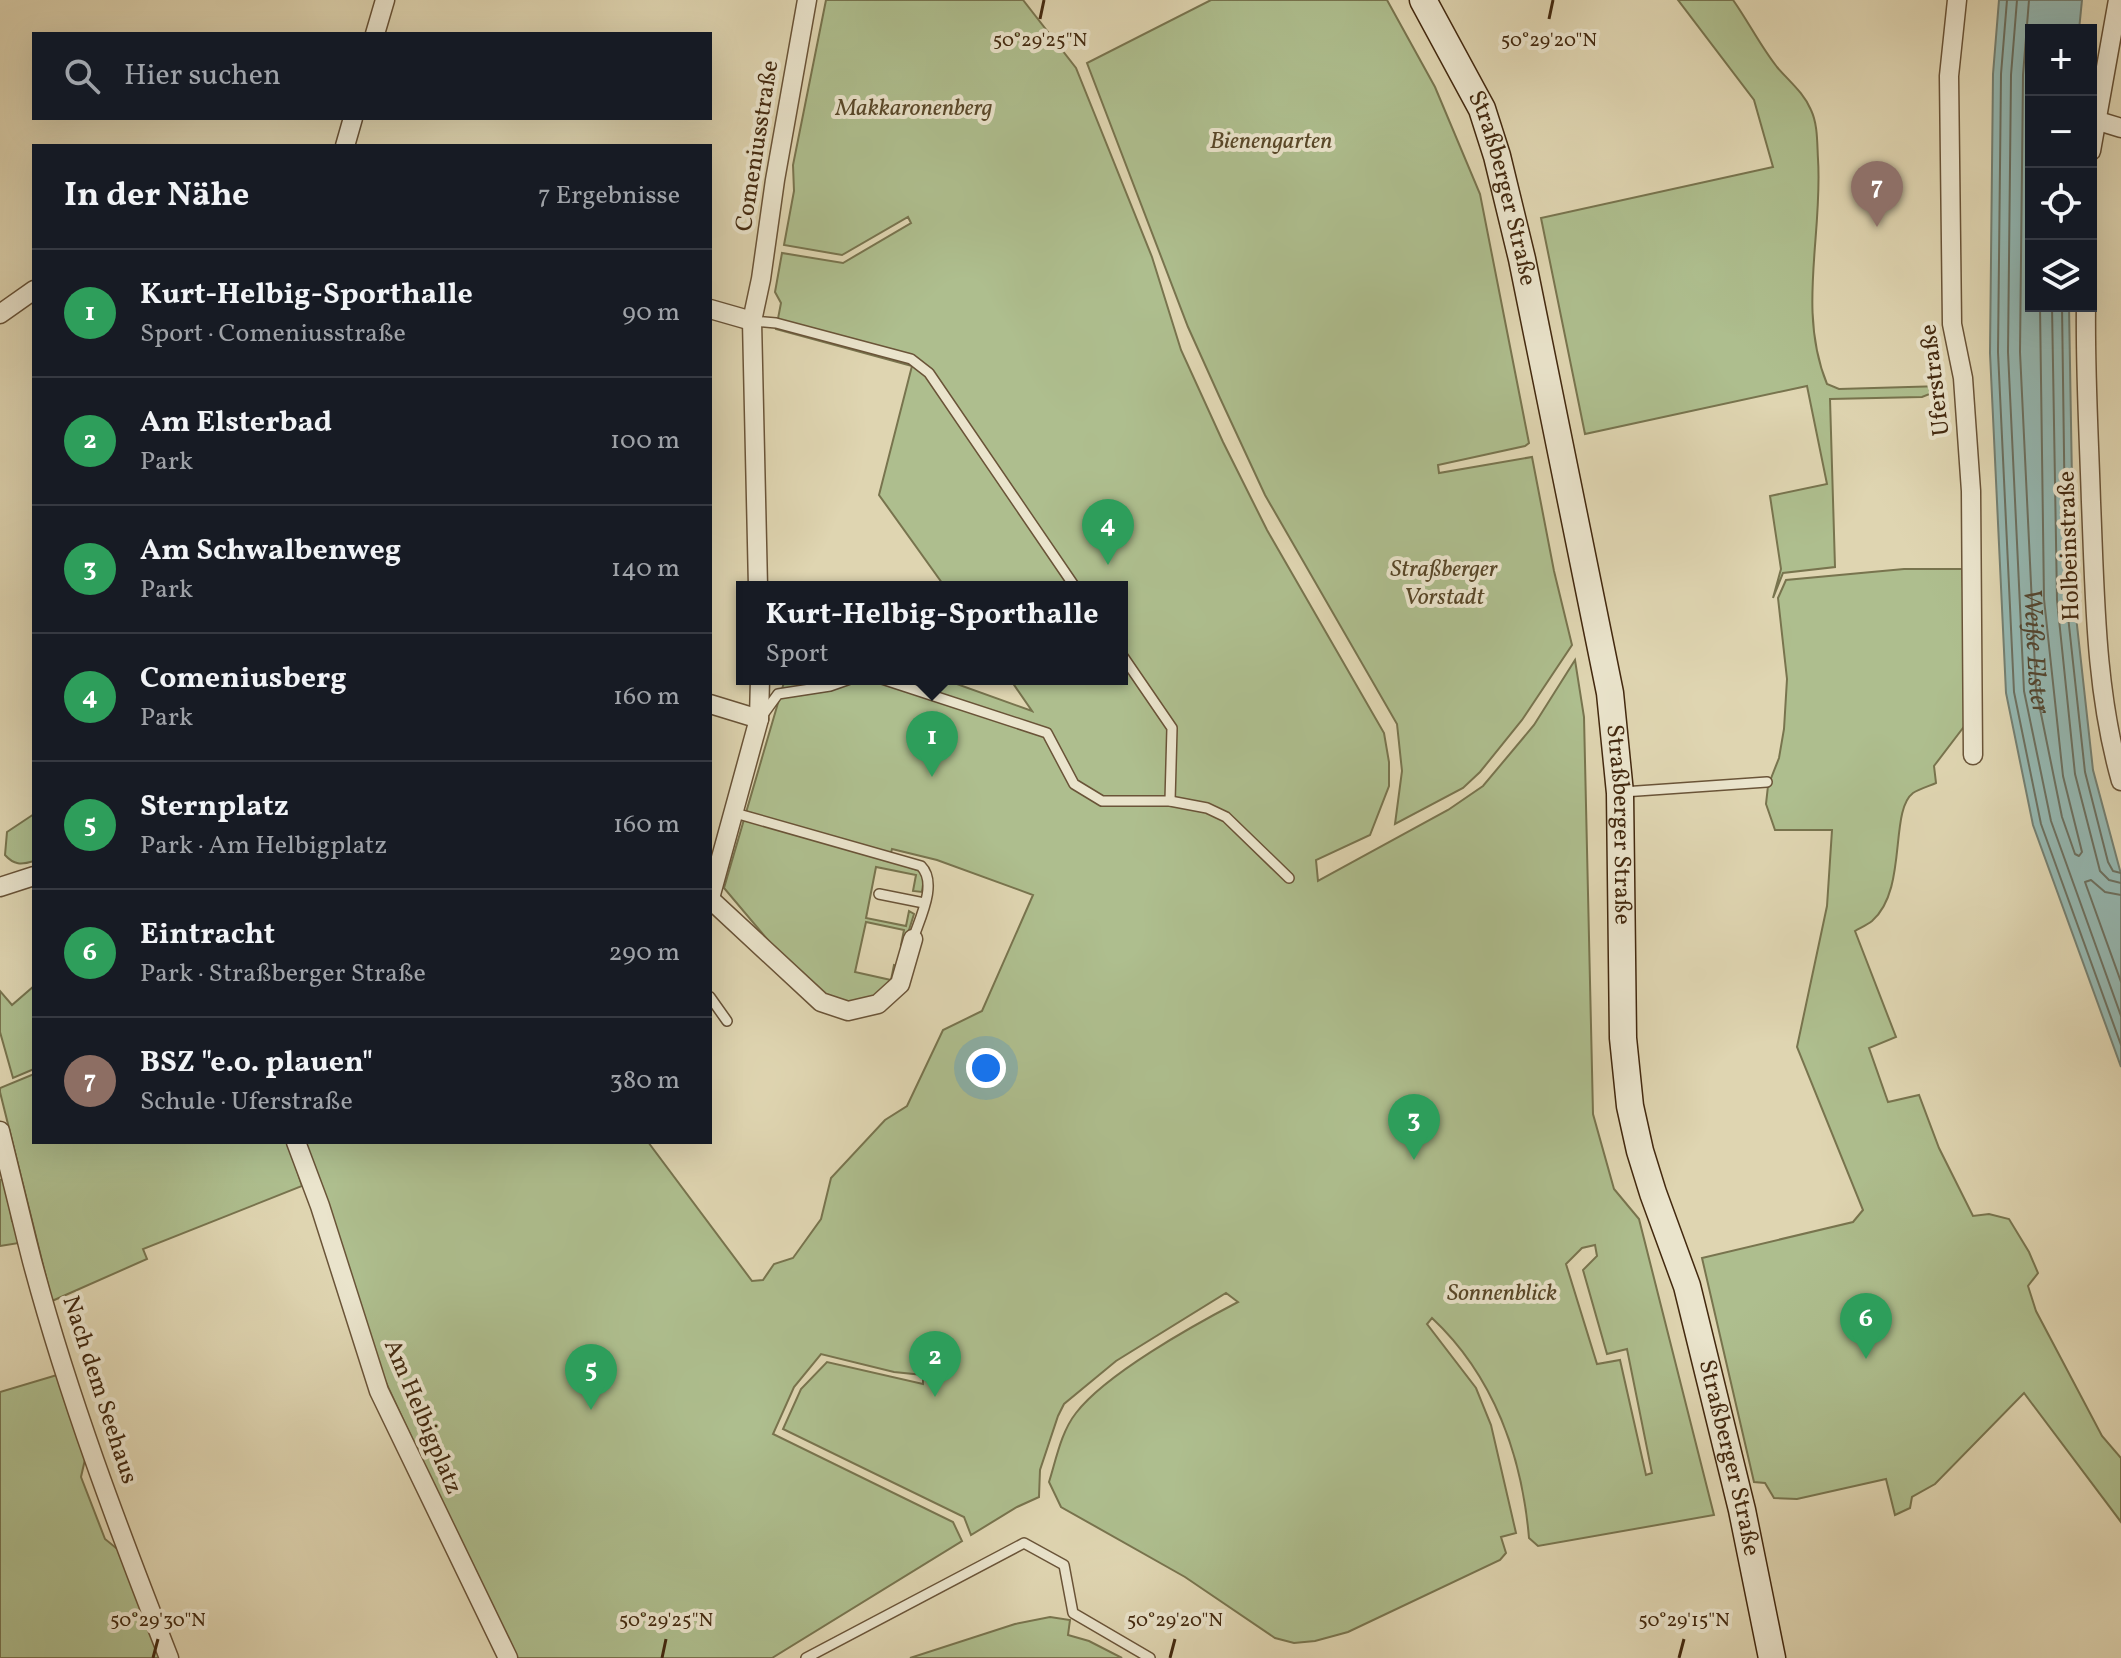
<!DOCTYPE html>
<html lang="de">
<head>
<meta charset="utf-8">
<style>
  :root { --surface:#171b24; --page:#242831; --text:#f1f3f6; --muted:#9ea1a6; --line:#363941; --accent:#ea580c }
  body { margin:0; font-family:Vollkorn,serif; background:var(--page); color:var(--text) }
  .controls { position:absolute; right:24px; top:24px; display:grid; overflow:hidden; border-radius:0px; box-shadow:0 8px 32px #0002 }
  .controls button { width:72px; height:72px; display:grid; place-items:center; padding:0; border:0; border-bottom:2px solid var(--line); background:var(--surface); color:var(--text); font:40px sans-serif }
  .you { position:absolute; left:986px; top:1068px; width:28px; height:28px; margin:-20px; border:6px solid #fff; border-radius:50%; background:#1a73e8; box-shadow:0 0 0 12px #1a73e833 }
  .badge { display:grid; place-items:center; width:52px; height:52px; border-radius:50%; background:var(--accent); color:#fff; font-size:26px; font-weight:700 }
  .pin { position:absolute; translate:-50% -66px; filter:drop-shadow(0 2px 4px #0008) }
  .pin::after { content:''; position:absolute; top:42px; width:28px; height:24px; background:inherit; clip-path:polygon(0 0,100% 0,50% 100%) }
  .popup { position:absolute; left:736px; top:581px; width:392px; height:104px; box-sizing:border-box; display:grid; place-content:center; border-radius:0px; background:var(--surface); filter:drop-shadow(0 2px 6px #0005); font-size:26px; white-space:nowrap; color:var(--muted) }
  .popup b { font-size:30px; color:var(--text) }
  .popup::after { content:''; position:absolute; left:50%; top:100%; margin-left:-16px; border:16px solid transparent; border-top-color:var(--surface) }
  .list { margin:0; padding:0; list-style:none }
  h2 { display:flex; justify-content:space-between; align-items:center; height:104px; margin:0; padding:0 32px; font-size:34px }
  h2 small { font-size:26px; font-weight:400; color:var(--muted) }
  .list li { display:grid; grid-template-columns:52px 1fr auto; gap:24px; align-items:center; box-sizing:border-box; height:128px; padding:0 32px; border-top:2px solid var(--line) }
  .list b { display:block; font-size:30px; white-space:nowrap }
  .list p { margin:0; font-size:26px; white-space:nowrap; color:var(--muted) }
  .list em { font-size:26px; font-style:normal; color:var(--muted) }
  .icon { flex:none; width:44px; height:44px; fill:none; stroke:currentColor; stroke-width:2; stroke-linecap:round; stroke-linejoin:round }
  .map { position:relative; flex:none; width:2121px; height:1658px; overflow:hidden }
  .search { position:absolute; background:var(--surface); box-shadow:0 8px 32px #0002; left:32px; top:32px; width:680px; height:88px; display:flex; align-items:center; gap:20px; box-sizing:border-box; padding:0 28px; border-radius:0px; color:var(--muted); font-size:30px }
  .panel { position:absolute; background:var(--surface); box-shadow:0 8px 32px #0002; left:32px; top:144px; width:680px; height:1000px; border-radius:0px }
  .map>svg:first-child { display:block }
  .green { fill:#aebe8e; stroke:#78744e; stroke-width:2; fill-rule:evenodd }
  .water { fill:#95b8b2; stroke:#747f71; stroke-width:2 }
  .lines { fill:none; stroke-linecap:round; stroke-linejoin:round }
  .shore { stroke:#6c7060; stroke-width:2 }
  .lane-casing { stroke:#6a5438; stroke-width:12 }
  .street-casing { stroke:#6a5438; stroke-width:21 }
  .secondary-casing { stroke:#43290f; stroke-width:29 }
  .lane { stroke:#eae4cc; stroke-width:9 }
  .street { stroke:#eae4cc; stroke-width:18 }
  .secondary { stroke:#eae4cc; stroke-width:26 }
  .ticks { fill:none; stroke:#43290f; stroke-width:3 }
  .labels { text-anchor:middle; dominant-baseline:central; stroke-width:8; stroke-linejoin:round; paint-order:stroke }
  .park-label { font-size:24px; font-style:italic; fill:#584728; stroke:#eae4cc }
  .street-label { font-size:24px; fill:#43290f; stroke:#eae4cc }
  .water-label { font-size:26px; font-style:italic; fill:#534630; stroke:#eae4cc }
  .ticks-label { font-size:20px; text-anchor:middle; fill:#43290f; stroke:#eae4cc; stroke-width:8; stroke-linejoin:round; paint-order:stroke }
</style>
</head>
<body>
<div class="map">
<svg width="2121" height="1658" viewBox="0 0 2121 1658">
  <rect width="100%" height="100%" fill="#dfd5b1"/>
  <filter id="stains"><feTurbulence type="fractalNoise" baseFrequency=".0025" numOctaves="4"/><feColorMatrix values="0 0 0 0 .2 0 0 0 0 .09 0 0 0 0 .02 0 0 0 .5 -.17"/></filter>
  <radialGradient id="worn" r=".72"><stop offset=".6" stop-color="#630" stop-opacity="0"/><stop offset="1" stop-color="#630" stop-opacity=".3"/></radialGradient>
  <g class="green">
    <path d="M826 0H1023L1076 68 1152 257 1181 350 1223 442 1267 530 1384 733 1389 762V786L1370 835 1316 860 1318 881 1448 810 1483 786 1534 725 1575 660 1584 717 1593 1114 1614 1189 1639 1219 1714 1515 1538 1546 1529 1538C1522 1456 1494 1376 1432 1318L1427 1324 1476 1388 1491 1425 1516 1533 1501 1537 1506 1553 1500 1560 1348 1632 1315 1641 1294 1643 1275 1638 1185 1577 1061 1507 1049 1482C1056 1460 1061 1432 1076 1413 1106 1374 1192 1326 1238 1302L1226 1293 1116 1361 1064 1404 1058 1416 1040 1470 1039 1497 1017 1507 971 1535 964 1517 783 1429 801 1389 827 1362 923 1384V1375L894 1372 821 1354 794 1387 773 1434 953 1522 962 1541 772 1658H514L375 1359 303 1142H648L752 1281 763 1280 774 1264 793 1258 821 1219 831 1178 885 1120 907 1106 943 1030 982 1011 1033 895 937 860 892 849 889 860 920 871 924 877 922 892 913 891 916 875 876 867 866 918 906 926 909 911 914 914 904 946 901 945 904 930 866 922 855 972 891 980 894 965 897 966 894 980 878 995 854 1004 826 997 789 965 724 888 785 679H943L1032 711 1010 679H1122V587H945L879 495 912 366 776 329 781 303 775 292 782 253 843 263 911 223 908 217 842 255 784 245 794 191 793 165ZM1595 1245 1597 1256 1583 1270 1607 1354 1627 1349 1652 1473 1646 1475 1620 1360 1597 1364 1566 1264 1582 1248Z"/>
    <path d="M1211 0H1387L1435 87 1480 194 1529 443 1525 446 1438 465 1439 473 1532 457 1554 571 1572 645 1522 720 1480 772 1463 788 1395 824 1402 771 1397 724 1265 495 1220 398 1188 327 1087 63Z"/>
    <path d="M1678 0H1733C1748 21 1761 47 1777 67 1789 81 1804 93 1811 110 1818 125 1817 143 1818 159 1823 234 1797 311 1827 384L1839 389 1943 386 1945 388 1922 397 1830 399 1835 567 1783 573 1773 598 1781 569 1770 496 1827 484 1807 386 1585 434 1541 218 1773 167 1754 100Z"/>
    <path d="M1904 569H1962L1969 720 1934 766 1936 783C1929 786 1919 789 1913 793 1889 811 1908 890 1872 921 1867 925 1860 928 1855 931L1896 1037 1869 1048 1888 1102 1919 1095 1939 1148 1973 1216 1989 1214 2009 1219 2029 1252 2038 1273 2028 1286 2036 1311 2102 1436 2121 1458V1522L2024 1393 1935 1484 1912 1497 1910 1508 1895 1515 1886 1479 1797 1499 1774 1498 1765 1483 1754 1482 1702 1258 1853 1222 1863 1210 1797 1047 1827 906 1832 830H1775L1766 804 1768 786 1779 758 1784 729 1787 679 1778 598 1786 580Z"/>
    <path d="M34 814V861C21 865 14 865 5 855L7 832Z"/>
    <path d="M34 986V1069L13 1078 0 1032V991L12 1005Z"/>
    <path d="M34 1074V1142H288L302 1186 143 1249 147 1259 52 1301 0 1092V1088Z"/>
    <path d="M3 1179 7 1187 12 1221 19 1224V1243L0 1246V1180Z"/>
    <path d="M57 1375 86 1455 81 1477 105 1539 121 1552 163 1658H0V1392Z"/>
    <path d="M1050 1617 1070 1620 1068 1635 1089 1641 1122 1658H910L1015 1624Z"/>
  </g>
  <path class="water" d="M1999 0H2082L2079 30H2031V306H2069L2074 598 2093 770 2121 874V1067L2033 825 2006 693 1990 353 1993 74Z"/>
  <g class="lines">
    <g class="shore">
      <path d="M2007 0 2001 74 1998 352 2014 692 2041 824 2121 1045"/>
      <path d="M2017 0 2011 75 2008 352 2024 691 2051 821 2121 1016"/>
      <path id="s1" d="M2029 0 2023 75 2020 352 2036 689 2062 817 2075 854 2079 856 2082 852 2063 776 2044 599 2040 306"/>
      <path d="M2052 306 2057 600 2075 774 2100 871 2109 880 2121 883"/>
      <path d="M2062 306 2066 598 2085 772 2108 862 2113 871 2121 873"/>
      <path d="M2121 895 2105 892 2091 880 2085 882 2121 982"/>
    </g>
    <g class="lane-casing">
      <g id="lane">
        <path d="M752 321 776 323 911 359 929 373 1075 587"/>
        <path d="M1122 655 1172 728 1170 801"/>
        <path d="M882 679 1047 733 1074 784 1102 801H1170L1207 808 1226 817 1289 878"/>
        <path d="M762 716 778 694 830 686 850 679"/>
        <path d="M1623 792 1767 782"/>
        <path d="M735 813 921 866C938 883 920 918 913 939"/>
        <path d="M879 894 924 903"/>
        <path d="M710 997 727 1021"/>
        <path d="M806 1658 1024 1543 1064 1565 1073 1613 1150 1658"/>
      </g>
    </g>
    <g class="street-casing">
      <g id="street">
        <path d="M1957 0 1949 76 1952 324 1963 378 1971 491 1973 755"/>
        <path d="M375 34 385 0"/>
        <path d="M2095 120 2121 128"/>
        <path d="M345 146 353 118"/>
        <path d="M2091 151 2118 0"/>
        <path d="M2086 306C2085 371 2089 437 2091 502 2095 596 2095 690 2121 781"/>
        <path d="M710 309 752 321"/>
        <path d="M0 314 34 290"/>
        <path d="M758 587 752 321 761 279 775 180 807 0"/>
        <path d="M710 704 759 719"/>
        <path d="M0 887 34 876"/>
        <path d="M710 898 759 719 760 679"/>
        <path d="M710 899 821 1002 848 1011 878 1004 900 984 913 939"/>
        <path d="M0 1131C11 1175 21 1218 32 1261 68 1396 118 1528 169 1658"/>
        <path d="M296 1142 320 1206 379 1391 508 1658"/>
      </g>
    </g>
    <g class="secondary-casing">
      <g id="secondary">
        <path id="s2" d="M1423 0 1482 109 1497 156 1522 259 1610 693 1620 793 1623 1038 1630 1106 1640 1151 1653 1193 1687 1286 1742 1510 1772 1658"/>
      </g>
    </g>
    <use href="#lane" class="lane"/>
    <use href="#street" class="street"/>
    <use href="#secondary" class="secondary"/>
  </g>
  <path class="ticks" d="M1040 19 1044 0M1549 19 1553 0M153 1658 158 1639M662 1658 666 1639M1170 1658 1175 1639M1679 1658 1684 1639"/>
  <g class="labels">
    <g class="park-label">
      <text x="914" y="109">Makkaronenberg</text>
      <text x="1271" y="142">Bienengarten</text>
      <text x="1444" y="570">Straßberger<tspan x="1444" dy="28">Vorstadt</tspan></text>
      <text x="1502" y="1294">Sonnenblick</text>
    </g>
    <g class="street-label">
      <text transform="translate(758 146) rotate(-81)">Comeniusstraße</text>
      <text stroke="none"><textPath href="#s2" startOffset="206">Straßberger Straße</textPath></text>
      <text transform="translate(1936 380) rotate(-97)">Uferstraße</text>
      <text transform="translate(2070 546) rotate(-92)">Holbeinstraße</text>
      <text stroke="none"><textPath href="#s2" startOffset="854">Straßberger Straße</textPath></text>
      <text transform="translate(99 1390) rotate(72)">Nach dem Seehaus</text>
      <text transform="translate(422 1417) rotate(67)">Am Helbigplatz</text>
      <text stroke="none"><textPath href="#s2" startOffset="1502">Straßberger Straße</textPath></text>
    </g>
    <g class="water-label">
      <text stroke="none"><textPath href="#s1" startOffset="652">Weiße Elster</textPath></text>
    </g>
  </g>
  <g class="ticks-label">
    <text x="1040" y="46">50°29'25"N</text>
    <text x="1549" y="46">50°29'20"N</text>
    <text x="158" y="1626">50°29'30"N</text>
    <text x="666" y="1626">50°29'25"N</text>
    <text x="1175" y="1626">50°29'20"N</text>
    <text x="1684" y="1626">50°29'15"N</text>
  </g>
  <rect width="100%" height="100%" filter="url(#stains)"/>
  <rect width="100%" height="100%" fill="url(#worn)"/>
</svg>
<div class="controls">
<button>+</button>
<button>−</button>
<button><svg class="icon" aria-label="locate" viewBox="0 0 24 24"><circle cx="12" cy="12" r="6"/><path d="M12 2v4M12 18v4M2 12h4M18 12h4"/></svg></button>
<button><svg class="icon" aria-label="layers" viewBox="0 0 24 24"><path d="M12 4l9 5-9 5-9-5zM3 14l9 5 9-5"/></svg></button>
</div>
<div class="you"></div>
<div class="pin badge" style="left:932px;top:777px;background:#2e9e5b">1</div>
<div class="popup"><b>Kurt-Helbig-Sporthalle</b>Sport</div>
<div class="pin badge" style="left:935px;top:1397px;background:#2e9e5b">2</div>
<div class="pin badge" style="left:1414px;top:1160px;background:#2e9e5b">3</div>
<div class="pin badge" style="left:1108px;top:565px;background:#2e9e5b">4</div>
<div class="pin badge" style="left:591px;top:1410px;background:#2e9e5b">5</div>
<div class="pin badge" style="left:1866px;top:1359px;background:#2e9e5b">6</div>
<div class="pin badge" style="left:1877px;top:227px;background:#8d6e63">7</div>
<div class="search"><svg class="icon" aria-label="search" viewBox="0 0 24 24"><circle cx="10" cy="10" r="6"/><path d="M15 15l6 6"/></svg>Hier suchen</div>
<section class="panel">
<h2>In der Nähe<small>7 Ergebnisse</small></h2>
<ul class="list">
<li><span class="badge" style="background:#2e9e5b">1</span><div><b>Kurt-Helbig-Sporthalle</b><p>Sport · Comeniusstraße</p></div><em>90 m</em></li>
<li><span class="badge" style="background:#2e9e5b">2</span><div><b>Am Elsterbad</b><p>Park</p></div><em>100 m</em></li>
<li><span class="badge" style="background:#2e9e5b">3</span><div><b>Am Schwalbenweg</b><p>Park</p></div><em>140 m</em></li>
<li><span class="badge" style="background:#2e9e5b">4</span><div><b>Comeniusberg</b><p>Park</p></div><em>160 m</em></li>
<li><span class="badge" style="background:#2e9e5b">5</span><div><b>Sternplatz</b><p>Park · Am Helbigplatz</p></div><em>160 m</em></li>
<li><span class="badge" style="background:#2e9e5b">6</span><div><b>Eintracht</b><p>Park · Straßberger Straße</p></div><em>290 m</em></li>
<li><span class="badge" style="background:#8d6e63">7</span><div><b>BSZ &quot;e.o. plauen&quot;</b><p>Schule · Uferstraße</p></div><em>380 m</em></li>
</ul>
</section>
</div>
</body>
</html>
